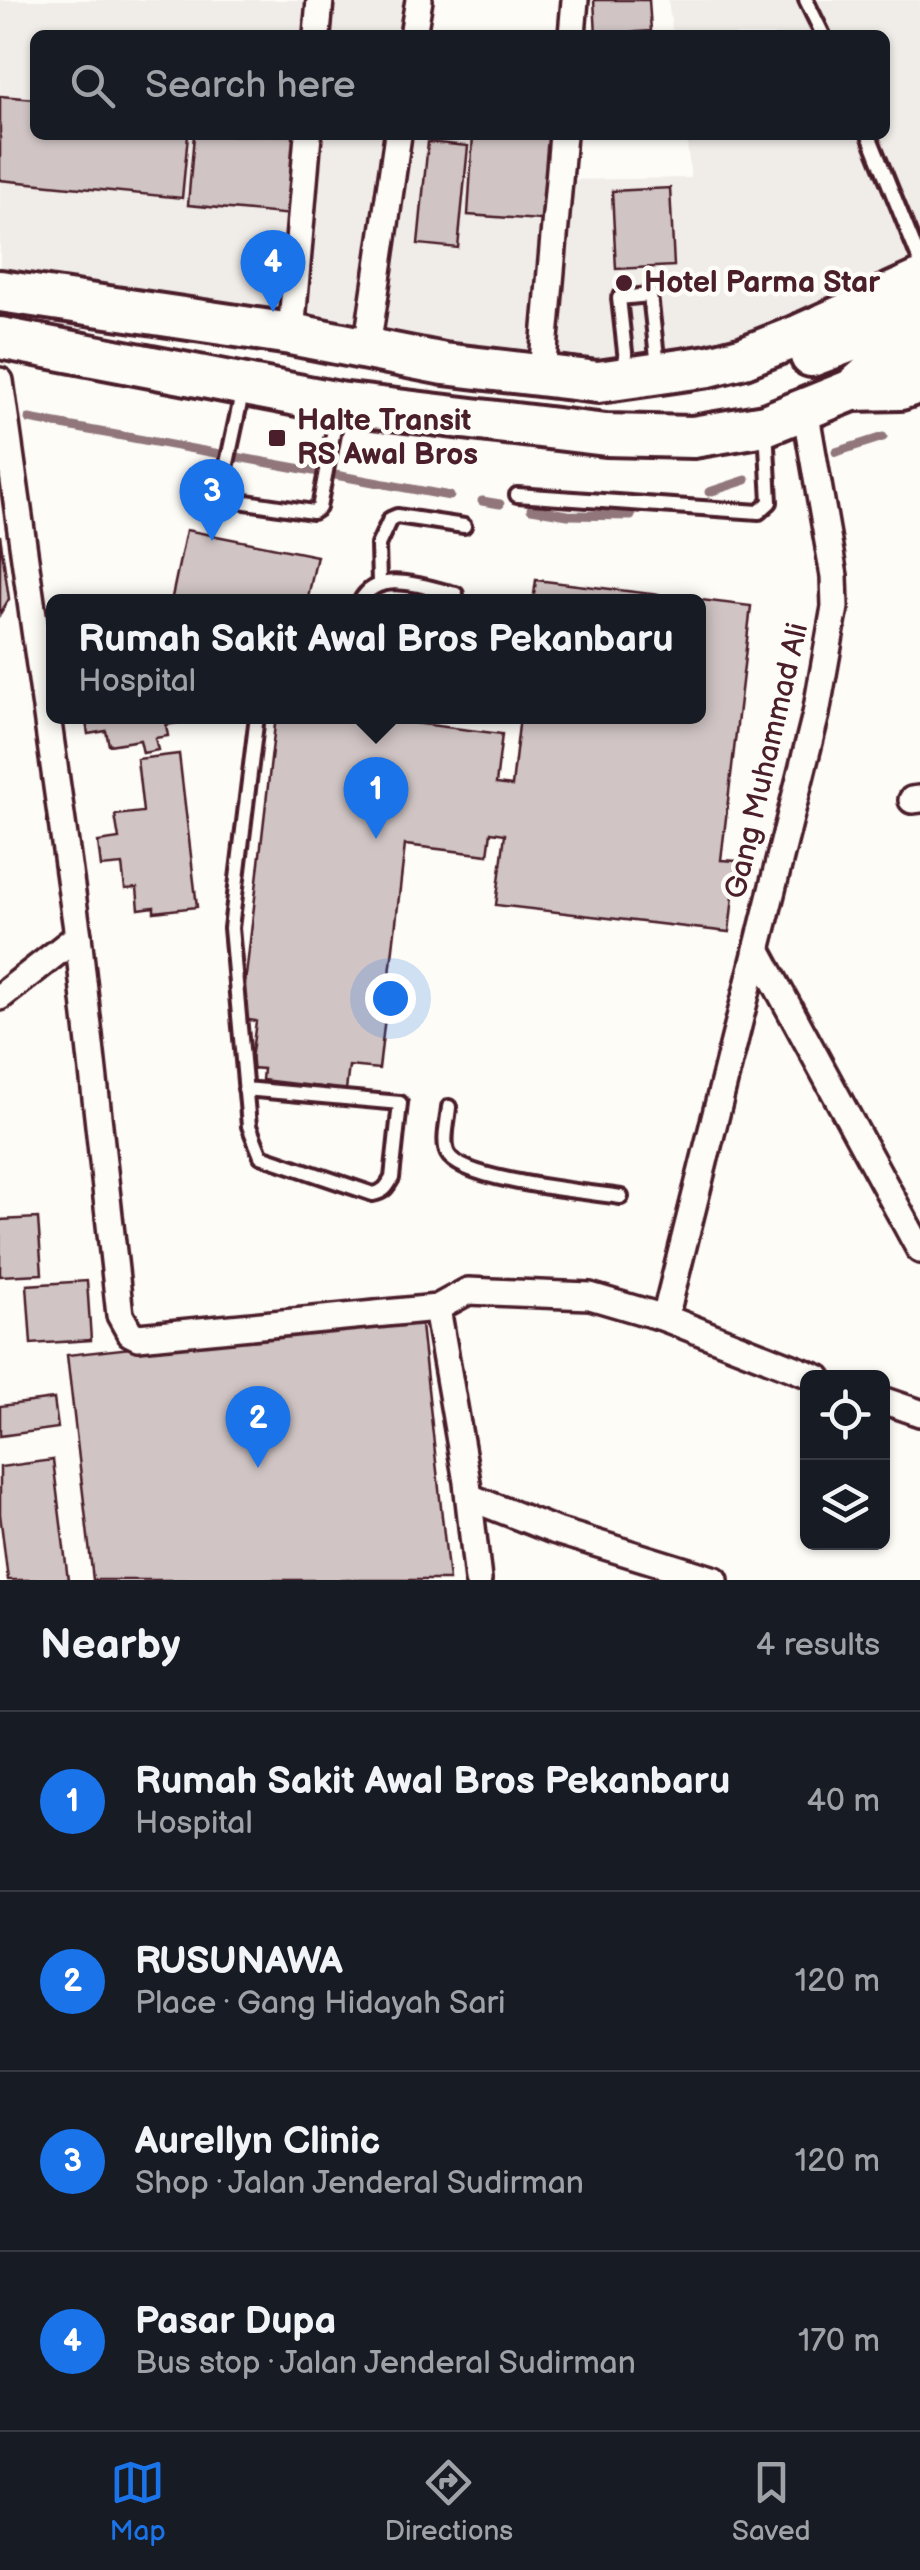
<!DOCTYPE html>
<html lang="en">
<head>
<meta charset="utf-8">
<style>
  :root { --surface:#171b24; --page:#242831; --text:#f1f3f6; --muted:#9ea1a6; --line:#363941; --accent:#1a73e8 }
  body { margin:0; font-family:"Balsamiq Sans",sans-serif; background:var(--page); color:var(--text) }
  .controls { position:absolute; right:30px; bottom:30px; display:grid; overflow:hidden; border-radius:15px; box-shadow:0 2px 8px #0004 }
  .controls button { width:90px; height:90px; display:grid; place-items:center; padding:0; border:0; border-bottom:2px solid var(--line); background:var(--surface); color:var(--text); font:50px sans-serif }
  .you { position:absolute; left:390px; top:998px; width:35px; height:35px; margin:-25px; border:8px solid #fff; border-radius:50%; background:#1a73e8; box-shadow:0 0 0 15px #1a73e833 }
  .badge { display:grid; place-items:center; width:65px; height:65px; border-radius:50%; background:var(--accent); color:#fff; font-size:32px; font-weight:700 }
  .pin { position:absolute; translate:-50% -82px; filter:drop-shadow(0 2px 5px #0008) }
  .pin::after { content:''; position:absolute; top:52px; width:35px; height:30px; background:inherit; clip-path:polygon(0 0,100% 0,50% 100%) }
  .popup { position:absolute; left:46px; top:594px; width:660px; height:130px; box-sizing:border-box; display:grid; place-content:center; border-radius:15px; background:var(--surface); filter:drop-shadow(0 2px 8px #0005); font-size:32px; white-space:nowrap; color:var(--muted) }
  .popup b { font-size:38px; color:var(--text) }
  .popup::after { content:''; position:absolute; left:50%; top:100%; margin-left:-20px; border:20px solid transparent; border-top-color:var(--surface) }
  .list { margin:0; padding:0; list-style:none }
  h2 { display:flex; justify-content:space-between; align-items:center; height:130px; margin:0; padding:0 40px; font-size:42px }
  h2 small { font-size:32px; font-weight:400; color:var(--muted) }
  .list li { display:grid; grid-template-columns:65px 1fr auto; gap:30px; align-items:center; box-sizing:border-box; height:180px; padding:0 40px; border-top:2px solid var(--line) }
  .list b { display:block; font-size:38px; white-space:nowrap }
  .list p { margin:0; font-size:32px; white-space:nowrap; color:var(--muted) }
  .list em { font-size:32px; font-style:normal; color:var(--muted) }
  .icon { flex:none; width:55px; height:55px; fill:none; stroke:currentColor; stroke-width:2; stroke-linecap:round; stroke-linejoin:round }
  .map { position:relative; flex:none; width:920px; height:1580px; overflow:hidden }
  .search { position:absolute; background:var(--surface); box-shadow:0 2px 8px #0004; left:30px; right:30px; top:30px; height:110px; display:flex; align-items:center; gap:25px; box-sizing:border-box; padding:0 35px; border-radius:15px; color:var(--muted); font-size:38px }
  .sheet { height:850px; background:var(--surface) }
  nav { display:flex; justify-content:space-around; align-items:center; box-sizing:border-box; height:140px; border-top:2px solid var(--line); background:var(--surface); font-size:28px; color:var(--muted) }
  nav a { display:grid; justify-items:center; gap:5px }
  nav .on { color:var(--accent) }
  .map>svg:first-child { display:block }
  .built { fill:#f0ece8 }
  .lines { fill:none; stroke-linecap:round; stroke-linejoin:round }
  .stream { stroke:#91777b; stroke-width:9 }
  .building { fill:#d0c5c4; stroke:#4a1f2b; stroke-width:2.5 }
  .service-casing { stroke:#4a1f2b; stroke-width:20 }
  .minor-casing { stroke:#4a1f2b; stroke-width:32 }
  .primary-casing { stroke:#4a1f2b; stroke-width:48 }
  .service { stroke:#fdfcf7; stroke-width:12 }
  .minor { stroke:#fdfcf7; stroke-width:25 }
  .primary { stroke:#fdfcf7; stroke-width:40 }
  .poi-dot { fill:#4a1f2b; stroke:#fdfcf7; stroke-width:4 }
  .labels { text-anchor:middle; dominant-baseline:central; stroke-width:9; stroke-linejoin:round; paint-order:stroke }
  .poi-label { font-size:30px; font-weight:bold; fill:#4a1f2b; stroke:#fdfcf7; text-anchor:start }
  .street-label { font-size:30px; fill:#4a1f2b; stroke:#fdfcf7 }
</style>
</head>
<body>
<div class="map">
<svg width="920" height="1580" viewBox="0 0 920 1580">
  <rect width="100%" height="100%" fill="#fdfcf7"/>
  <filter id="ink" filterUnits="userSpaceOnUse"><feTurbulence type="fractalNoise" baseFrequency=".01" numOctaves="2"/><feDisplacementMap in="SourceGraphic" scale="20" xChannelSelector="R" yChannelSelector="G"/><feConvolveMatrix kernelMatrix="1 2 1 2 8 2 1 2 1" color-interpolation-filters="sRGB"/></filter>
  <g filter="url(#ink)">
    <path class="built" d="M0 0H426L423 35H35V135H562L559 180 691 178 686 135H885V35H673L668 0H920V263L659 374 557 364 0 277Z"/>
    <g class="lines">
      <g class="stream">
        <path d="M29 419 450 496"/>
        <path d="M836 452 883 437"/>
        <path d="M709 492 746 480"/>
        <path d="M482 501 500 504"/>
        <path d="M531 509 568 515 631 516"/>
      </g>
    </g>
    <g class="building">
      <path d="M594 0H649L651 31 596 35Z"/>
      <path d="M0 96 35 99V135H188L182 198 0 180Z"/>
      <path d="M194 135H298L292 215 188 205Z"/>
      <path d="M473 135H559L554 221 468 215Z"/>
      <path d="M428 142 468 146 458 248 418 244Z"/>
      <path d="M670 188 674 266 616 269 612 191Z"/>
      <path d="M186 530 317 556 307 602H171Z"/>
      <path d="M0 535 9 599 0 614Z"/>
      <path d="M536 580 751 606 721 860 737 861 729 932 496 905 505 834 491 832 488 855 405 845 379 1069 349 1066 346 1090 262 1080 263 1069 250 1068 256 1021 241 1019 276 716H358L502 734 496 784 512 786 520 716H698V602H533Z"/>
      <path d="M85 716H182L183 722 166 725 168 736 155 738 158 750 143 753 140 740 109 745 106 731 88 734Z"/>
      <path d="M179 754 197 907 154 912V907L139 909 137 888 125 889 122 865 101 867 98 842 119 839 115 815 143 812 137 759Z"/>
      <path d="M38 1218 42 1274 0 1276V1220Z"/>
      <path d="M87 1281 91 1340 31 1344 27 1285Z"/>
      <path d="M420 1316 449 1580H93L67 1355Z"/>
      <path d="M54 1399 58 1428 0 1436V1406Z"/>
      <path d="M53 1460 68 1580H8L0 1514V1467Z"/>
    </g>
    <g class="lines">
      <g class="service-casing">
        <g id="service">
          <path d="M806 0 823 35"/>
          <path d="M869 135 920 261"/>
          <path d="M627 370 619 298 650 295 658 366"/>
          <path d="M243 389 223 482 222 491 226 499 313 512 319 508 338 408"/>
          <path d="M517 495 759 512 770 502 766 428"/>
          <path d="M379 583 378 545 390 519 397 516 464 526"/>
          <path d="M360 602C378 567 426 588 456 594"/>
          <path d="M245 1089 400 1103 392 1178C387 1187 384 1192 373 1194L261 1156 249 1126 231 928 257 716"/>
          <path d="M449 1107C448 1121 442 1142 448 1154 462 1181 589 1192 621 1197"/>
        </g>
      </g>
      <g class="minor-casing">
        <g id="minor">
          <path d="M317 35 320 0"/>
          <path d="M413 35 419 0"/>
          <path d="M572 35 575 0"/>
          <path d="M291 334 308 135"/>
          <path d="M367 348 398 135"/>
          <path d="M542 373 563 135"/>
          <path d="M0 381 78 936 120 1315 130 1333 138 1337 437 1308 468 1291 590 1296 665 1318 818 1378"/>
          <path d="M912 800 920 799"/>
          <path d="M757 949 920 1250"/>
          <path d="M0 997 78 936"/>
          <path d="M437 1308 467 1482 478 1580"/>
          <path d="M665 1318 816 714 835 607 834 576 805 409"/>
          <path d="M882 1400 920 1413"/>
          <path d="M469 1497 553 1530 715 1580"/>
        </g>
      </g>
      <g class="primary-casing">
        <g id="primary">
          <path d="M0 291 291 334 444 364 598 382 709 366 744 357 800 335 920 281"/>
          <path d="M0 338 339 403 606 435 693 437 765 425 852 390 900 389 920 382"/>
          <path d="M811 356 920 315"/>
          <path d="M852 390 876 369 920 349"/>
        </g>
      </g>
      <use href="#service" class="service"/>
      <use href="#minor" class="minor"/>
      <use href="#primary" class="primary"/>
    </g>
  </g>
  <g class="poi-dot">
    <circle cx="624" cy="283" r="10"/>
    <rect x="267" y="428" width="20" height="20" rx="5"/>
  </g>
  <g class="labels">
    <g class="poi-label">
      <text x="644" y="283">Hotel Parma Star</text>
      <text x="297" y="421">Halte Transit<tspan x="297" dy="34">RS Awal Bros</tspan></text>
    </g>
    <g class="street-label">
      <text transform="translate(767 761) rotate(-77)">Gang Muhammad Ali</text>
    </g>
  </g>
</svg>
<div class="controls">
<button><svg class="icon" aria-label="locate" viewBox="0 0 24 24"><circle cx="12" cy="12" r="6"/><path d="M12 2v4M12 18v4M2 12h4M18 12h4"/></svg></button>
<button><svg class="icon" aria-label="layers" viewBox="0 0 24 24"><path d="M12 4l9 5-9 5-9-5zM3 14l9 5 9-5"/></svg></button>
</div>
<div class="you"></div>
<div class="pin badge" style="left:376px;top:839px">1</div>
<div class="popup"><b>Rumah Sakit Awal Bros Pekanbaru</b>Hospital</div>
<div class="pin badge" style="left:258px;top:1468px">2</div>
<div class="pin badge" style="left:212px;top:541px">3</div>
<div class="pin badge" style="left:273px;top:312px">4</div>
<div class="search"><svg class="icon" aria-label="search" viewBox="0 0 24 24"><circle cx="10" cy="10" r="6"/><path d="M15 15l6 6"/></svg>Search here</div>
</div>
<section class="sheet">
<h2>Nearby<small>4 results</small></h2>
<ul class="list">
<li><span class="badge">1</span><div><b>Rumah Sakit Awal Bros Pekanbaru</b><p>Hospital</p></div><em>40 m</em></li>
<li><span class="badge">2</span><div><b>RUSUNAWA</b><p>Place · Gang Hidayah Sari</p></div><em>120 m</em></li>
<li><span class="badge">3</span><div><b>Aurellyn Clinic</b><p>Shop · Jalan Jenderal Sudirman</p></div><em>120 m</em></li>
<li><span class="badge">4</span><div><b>Pasar Dupa</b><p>Bus stop · Jalan Jenderal Sudirman</p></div><em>170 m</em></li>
</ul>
</section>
<nav>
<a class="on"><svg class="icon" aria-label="map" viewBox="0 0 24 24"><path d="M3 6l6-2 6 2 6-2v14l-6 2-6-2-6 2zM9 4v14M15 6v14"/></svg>Map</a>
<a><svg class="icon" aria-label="directions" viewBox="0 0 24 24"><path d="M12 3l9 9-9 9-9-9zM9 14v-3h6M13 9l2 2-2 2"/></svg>Directions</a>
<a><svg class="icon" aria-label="saved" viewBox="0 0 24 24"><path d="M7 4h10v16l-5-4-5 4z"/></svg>Saved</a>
</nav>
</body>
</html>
